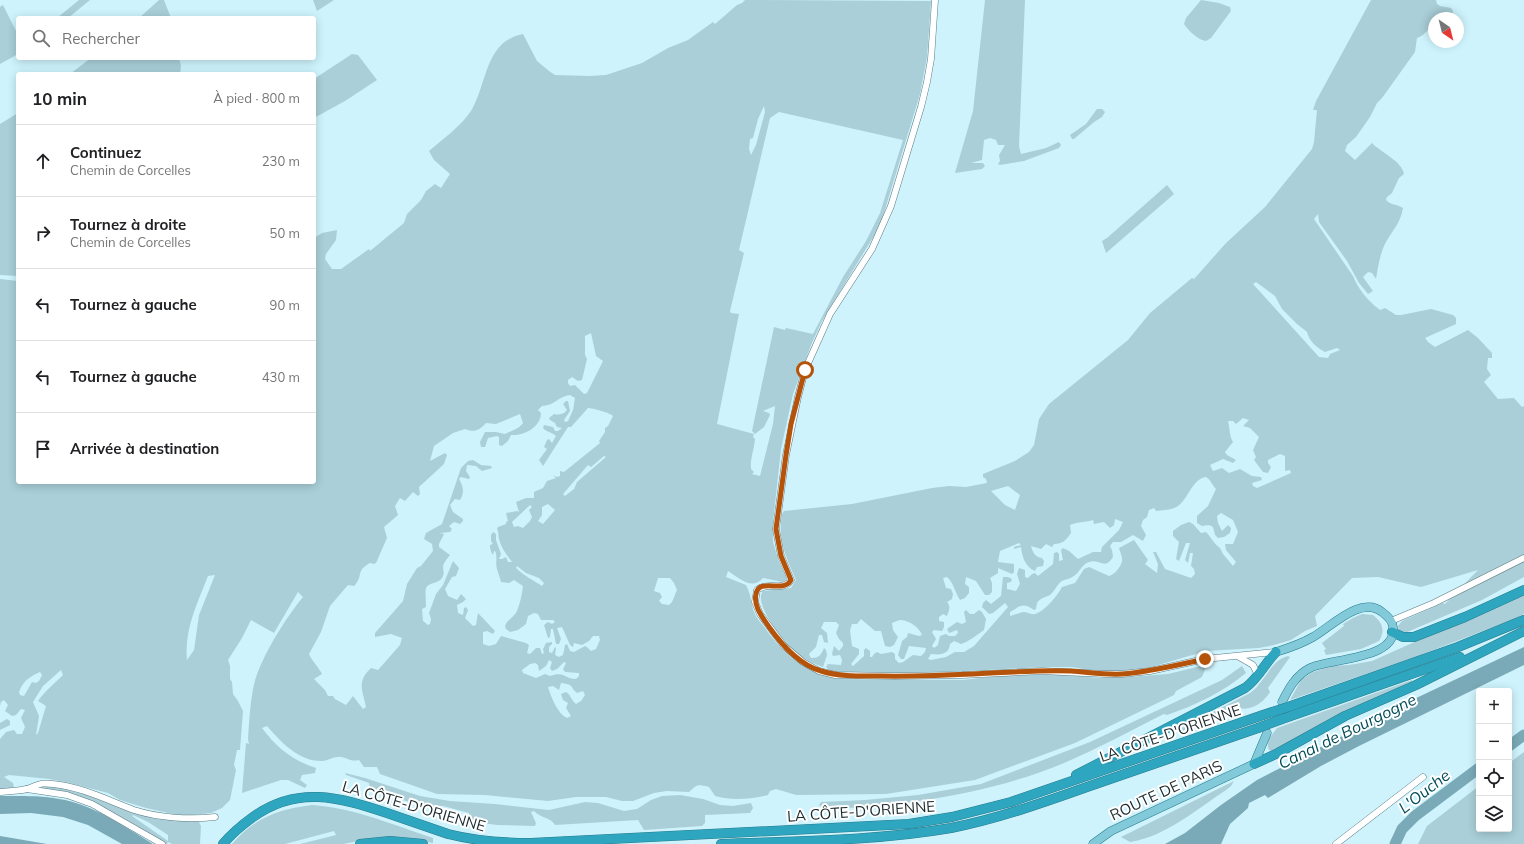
<!DOCTYPE html>
<html lang="fr">
<head>
<meta charset="utf-8">
<style>
  :root { --surface:#fff; --page:#f6f6f6; --text:#202124; --muted:#757577; --line:#e0e0e0 }
  body { margin:0; font-family:Mulish,sans-serif; background:var(--page); color:var(--text) }
  .controls { position:absolute; right:12px; bottom:12px; display:grid; overflow:hidden; border-radius:4px; box-shadow:0 2px 10px #0003 }
  .controls button { width:36px; height:36px; display:grid; place-items:center; padding:0; border:0; border-bottom:1px solid var(--line); background:var(--surface); color:var(--text); font:20px sans-serif }
  .compass { position:absolute; left:1428px; top:12px; width:36px; height:36px; border-radius:50%; background:var(--surface); box-shadow:0 2px 10px #0003; rotate:145deg }
  .stop { position:absolute; width:12px; height:12px; margin:-9px; border:3px solid #b45309; border-radius:50%; background:#fff }
  .stop.end { background:#b45309; border-color:#fff; box-shadow:0 1px 4px #0008 }
  .list { margin:0; padding:0; list-style:none }
  h2 { display:flex; justify-content:space-between; align-items:center; height:52px; margin:0; padding:0 16px; font-size:17px }
  h2 small { font-size:13px; font-weight:400; color:var(--muted) }
  .list li { display:grid; grid-template-columns:26px 1fr auto; gap:12px; align-items:center; box-sizing:border-box; height:72px; padding:0 16px; border-top:1px solid var(--line) }
  .list b { display:block; font-size:15px; white-space:nowrap }
  .list p { margin:0; font-size:13px; white-space:nowrap; color:var(--muted) }
  .list em { font-size:13px; font-style:normal; color:var(--muted) }
  .icon { flex:none; width:22px; height:22px; fill:none; stroke:currentColor; stroke-width:2; stroke-linecap:round; stroke-linejoin:round }
  .map { position:relative; flex:none; width:1524px; height:844px; overflow:hidden }
  .search { position:absolute; background:var(--surface); box-shadow:0 2px 10px #0003; left:16px; top:16px; width:300px; height:44px; display:flex; align-items:center; gap:10px; box-sizing:border-box; padding:0 14px; border-radius:4px; color:var(--muted); font-size:15px }
  .panel { position:absolute; background:var(--surface); box-shadow:0 2px 10px #0003; left:16px; top:72px; width:300px; height:412px; border-radius:4px }
  .map>svg:first-child { display:block }
  .green { fill:#aacfd8; fill-rule:evenodd }
  .water { fill:#7aaab7 }
  .lines { fill:none; stroke-linecap:round; stroke-linejoin:round }
  .river { stroke:#7aaab7; stroke-width:11 }
  .minor-casing { stroke:#5a7c84; stroke-width:7 }
  .major-casing { stroke:#287b8c; stroke-width:9 }
  .highway-casing { stroke:#287b8c; stroke-width:10 }
  .minor { stroke:#fff; stroke-width:6 }
  .major { stroke:#82cad9; stroke-width:8 }
  .highway { stroke:#2fa6bf; stroke-width:9 }
  .highway-bridge-casing { stroke:#287b8c; stroke-width:10; stroke-linecap:butt }
  .highway-bridge { stroke:#2fa6bf; stroke-width:9 }
  .route { stroke:#b45309; stroke-width:5 }
  .labels { text-anchor:middle; dominant-baseline:central; stroke-width:4; stroke-linejoin:round; paint-order:stroke }
  .street-label { font-size:15px; fill:#1c2a2d; stroke:#fff }
  .water-label { font-size:16px; font-style:italic; fill:#014c59; stroke:#fff }
</style>
</head>
<body>
<div class="map">
<svg width="1524" height="844" viewBox="0 0 1524 844">
  <rect width="100%" height="100%" fill="#cef3fc"/>
  <g class="green">
    <path d="M79 0H90L68 18H57Z"/>
    <path d="M159 0H164L171 18H139Z"/>
    <path d="M313 0H334L317 11Z"/>
    <path d="M745 0 931 1 927 57 920 94 880 226 822 321 811 345 793 394 781 449 773 522V542L779 562 786 577V581L783 582 763 578C752 591 739 578 728 571L726 577 746 585C751 594 751 604 754 612 756 618 761 623 765 628 785 657 803 669 837 679L963 680 997 676 1059 674 1100 678 1128 677 1168 674 1205 665 1206 667 1202 677 1176 691 1174 695 1075 743 975 780 886 794 796 795 776 789 770 791 768 795C751 799 732 801 715 796L709 787C699 784 697 784 689 792L667 791 654 793 633 801H622L606 797H576L548 801 485 795 437 794 380 774 377 767H364L359 760C349 762 349 758 341 757 336 756 329 760 323 761 299 762 281 742 267 726L262 728C277 748 292 760 316 768L315 773 302 775 300 780 307 785 305 788 288 780H281L242 793 246 743 249 744 248 739C249 722 250 705 253 689 258 661 285 619 303 597L298 592 274 633 251 620 242 638 228 660 230 666V679L232 682 233 694 238 701 243 711 240 750H237L234 765 236 770 230 800 222 808 211 813 182 816 146 808 120 800 108 793 70 783 49 779 9 775 4 777 13 783 14 787 0 790V739L6 732 14 730 17 734H22L25 727 21 718 25 710 21 709 16 715 12 716 5 711 8 705 4 700 1 702 0 706V279L18 281V482H314V238L322 233 337 230 336 240 326 254 325 259 332 269H341L369 249 370 251 404 223 407 214 421 200 426 191 435 184 441 188 450 174 434 160 429 151C443 139 461 126 471 111 488 83 484 42 523 34L537 61 549 71 555 75 589 76 606 75 642 63 668 48 688 40 713 22 715 24 737 5 742 3ZM764 106 765 112 756 145 751 155 749 149 750 139 753 138 758 119ZM779 112 903 140 880 213 866 241 843 277 813 334 786 328 785 330 774 327 752 431 755 434 764 427 770 415 769 413 763 411 775 406 773 424 760 476 752 474 754 472 751 469C750 458 754 451 755 439L753 437 754 434 717 424 739 314 731 313 730 311 744 253 739 250 770 118ZM591 333 596 356 603 361 587 393 584 394 575 385 570 386 568 383V380L572 377 578 381 582 380 587 359 585 355V336ZM570 395 575 398 573 410 568 421 565 422 564 420 570 411 568 401H566L563 404 567 410C563 415 559 415 554 414L549 418 550 420 555 423 557 427 562 428 558 431H555L553 427 544 425 543 428C546 432 552 432 556 436L552 443 549 439 547 440 544 447 547 449 539 460 543 466 568 427H571L588 408C592 408 611 413 613 416L608 426 605 428V432L599 441 600 443 564 472 560 471V476L557 477 553 475 556 478 547 481 543 488 534 492V498H526L516 502 519 512 517 511 506 513 508 521 506 522V524L498 527 497 529C499 533 498 535 499 539 501 548 507 555 512 562H508L506 557 502 559H499L501 554 496 540V534L493 532 491 535V541L493 544 490 545C490 548 491 553 493 555L494 551H495C498 557 495 563 497 569 498 573 500 577 501 582L509 583 514 580 523 586C522 595 520 603 517 611 514 617 507 620 505 626L506 629 510 632 518 630 526 624 528 616 534 613 538 614 541 620H553L555 622 552 624 548 622 544 625 548 638 550 637 551 629H553L556 644H559L561 639 557 628 562 627 570 645 573 647 574 643 582 645 589 641 593 636H599L600 640 596 649 591 651 588 648 585 646 574 652 570 651 567 644 565 645 563 655 559 657 555 655 556 648 555 647 552 653 549 652V647L552 644V642L546 643 543 649 544 653 542 654 540 648H536L530 654 527 653 529 645 526 643 501 636 496 644 489 646 483 644V632L487 631 493 634 495 631 478 613 476 625 473 626 465 618 468 610 466 607 464 608 463 615 458 613 457 605 463 602 466 599 461 594 457 600 448 596 445 589 452 577 456 576 459 568 453 561 443 585 436 594 429 613 431 619 430 624 428 625 423 621 422 609 426 607C426 602 425 591 426 588 429 582 438 584 442 578 445 574 443 570 443 566 444 562 447 559 450 555L439 547V544L444 534 440 533 450 532 452 529 449 526 454 522 460 524 463 521V519L453 512 450 505 455 499 460 500C465 492 463 486 459 479L461 477 469 479 470 477 466 471 467 465 476 466 482 471 492 468 491 466 481 465 473 460 468 461 461 468 442 524 426 533 424 539 432 544 433 551 421 566 417 568 407 584 403 601 375 633V637L391 634 402 638 400 645 378 670 371 668C356 682 363 691 366 707L363 709 353 696 346 705 335 699 333 696H328L325 690 314 679 322 674C320 669 312 661 309 654L321 632 330 606 348 585 354 586C364 576 355 571 370 563L374 564 376 563 387 538 384 527 398 515 395 506 400 498 405 501 413 492 418 496 420 494 419 487 444 464 447 455 445 453 430 461 434 446 453 433 465 429C474 433 480 430 486 423L496 424 520 414 523 423C519 429 511 431 505 434L496 432H485L480 442 481 447H485L488 438 497 436 499 437V445L502 446 508 441 511 435C524 436 541 427 541 413L538 410 542 406C556 405 557 397 570 395ZM604 456 606 457 577 482 574 489 565 496 563 494 588 465 591 467ZM548 504 555 510 543 524 538 521 542 515V507ZM530 505 532 507 529 510 532 517 530 521 523 528 518 526 514 527 512 522ZM517 566 526 573 539 578 544 583 542 586C533 580 523 575 516 568ZM215 575 199 615 194 650 187 660C184 630 197 604 208 576ZM658 578H670L674 583 677 590 672 602 669 605 662 604 659 601 662 597 660 593 654 591ZM549 660 552 662 550 668 552 671 557 669 564 662 566 663 563 669 565 672 579 673V676L576 679C564 679 565 671 550 676L545 674 536 678 523 673 522 670 530 664 535 663 538 665 539 671 546 666ZM61 670 63 675C54 684 46 690 38 701L46 706 38 733 36 735 39 716 33 702 43 686ZM40 672 42 675 39 681 36 683 32 682 24 696 20 695 19 692C23 681 29 677 40 672ZM561 683C575 685 569 686 577 693L583 691 585 695 581 701 576 704C571 700 571 695 566 692L561 694 563 700 568 703 566 708 571 716 567 718C558 714 551 697 548 687L553 686 559 690Z"/>
    <path d="M985 0H1025L1019 146 1021 154 1046 148 1059 142 1061 145 1059 148 1024 161 1000 165 998 164 1000 161 999 155 1005 145H998L996 140 990 138 984 140 982 160 971 163H983L985 166 982 169 955 173 973 111Z"/>
    <path d="M1201 0 1219 3 1230 7 1231 11 1211 38 1206 41C1198 40 1189 31 1184 24L1186 18Z"/>
    <path d="M1371 0H1436L1437 4 1440 6 1451 8 1453 11 1451 18H1434V27C1427 29 1424 36 1417 38L1415 52 1382 98 1377 103 1370 117 1356 137 1347 145 1345 151 1355 160 1372 143C1380 152 1402 161 1404 174L1399 178 1392 193 1387 197 1386 200C1390 205 1397 204 1403 208 1400 224 1394 228 1386 242 1380 253 1378 267 1376 279L1372 273 1368 272 1363 277 1373 291 1368 294 1359 283 1347 261 1319 222 1318 214 1314 219 1353 276C1358 289 1368 301 1380 310L1385 308 1396 315H1401L1431 309 1453 315 1456 318V324L1425 338 1428 342 1435 347 1468 330 1478 338 1492 353V358H1488L1487 369 1491 375 1484 382 1498 399 1514 398 1522 407 1524 406V577L1482 600 1405 633 1399 631 1398 626 1402 621 1443 603 1445 604 1478 570 1421 587 1378 577 1352 578 1315 616 1317 626 1305 631 1291 640 1274 645 1259 648 1206 651 1148 668 1118 671H1095L1072 667H1042L931 673 835 672 829 670 826 667 828 664 841 665 842 660 840 655 833 656 832 654 834 646 839 651 843 646V643L839 639 836 633 839 625 836 622H824L821 628 827 633 828 643 824 642 822 635H819L816 647 809 654 811 658C819 658 821 655 824 648L826 650 827 655 823 667C814 664 806 660 798 654 787 646 752 604 763 591L791 588 796 580C788 561 779 544 781 523 781 518 781 515 784 511L852 504 932 488 949 486 966 487 987 483 986 479 983 477V474L1015 461 1029 452 1034 445 1039 419 1049 404 1128 340 1150 313 1192 278 1194 279 1226 243 1265 207 1312 149 1314 142 1317 110H1313L1316 101ZM1256 282 1275 296 1282 309 1297 324 1307 332C1309 341 1317 348 1325 352L1337 348 1340 350 1330 354 1328 358 1319 357 1253 284ZM1243 418 1249 420 1243 426 1250 428 1259 437 1253 450 1256 457 1254 460 1263 472 1268 473 1271 467 1268 463V460L1280 454 1285 456V471L1290 470 1291 473 1257 488 1253 486 1252 483 1262 480 1261 477 1252 476 1240 469 1229 473 1222 468 1213 471 1210 465 1223 459 1233 463 1236 460 1227 455 1225 452 1233 442C1229 435 1230 429 1228 421H1233L1236 424ZM1206 477C1211 480 1212 485 1216 489L1208 506 1197 516V523L1202 526 1209 525 1213 527 1215 535 1218 538 1224 537 1230 533 1231 528 1228 525 1222 531 1218 523 1217 516 1221 513 1233 520 1238 532 1233 544H1225L1226 550 1236 562 1233 566 1223 554 1220 548C1214 544 1211 537 1206 532L1201 533 1193 524 1189 522 1181 525 1173 531V536L1179 542 1176 559 1179 561 1186 543H1190L1185 560 1188 563 1190 553H1193L1191 566 1194 569 1195 574 1191 578 1165 569 1156 552H1153L1158 564 1157 573 1145 564 1148 560 1134 540 1119 548C1120 552 1123 558 1122 561 1121 567 1114 575 1109 576L1089 567 1084 569 1075 583 1062 587C1058 595 1044 612 1035 614 1031 615 1027 612 1023 612 1019 613 1014 615 1010 616V612C1020 606 1023 602 1034 610L1036 609C1036 608 1037 603 1037 603 1040 598 1046 597 1050 595 1055 591 1057 584 1062 581 1066 579 1070 579 1074 576 1080 572 1082 564 1089 562 1101 558 1104 571 1113 557L1112 550 1110 546 1113 542H1121L1133 535 1143 541 1146 535 1141 526 1143 520 1147 517 1149 510 1154 508 1156 511C1163 510 1173 510 1178 506 1189 498 1192 479 1206 477ZM1008 486 1020 495 1015 510 1005 505 991 491ZM1115 519 1123 522 1119 530 1102 547 1101 552H1093L1078 559 1069 551 1063 548 1061 550 1063 560 1059 561V554L1057 552 1054 553 1053 564 1038 576 1035 573 1032 574 1028 578 1025 577V570L1019 568 1017 574 1020 584 1016 591 1007 589V583L1011 582 1012 579 1008 577H1003L1001 596 991 604 986 600 983 603 982 607 989 614 993 613 1005 603 1008 607 974 646 964 652H955L946 657 931 660 928 659 931 654C940 655 949 655 950 644L954 641 961 644C968 642 977 635 984 630L986 619 982 612 979 610 974 614H970L966 610 964 612 966 622 962 624 957 622 947 629 949 633 957 630 958 633 955 636H949L946 634 940 636 938 645 934 648 932 646 936 639 932 632 934 630 942 631 944 627V622L939 621V617L943 614 947 616C949 611 951 606 947 602L952 599 953 594 951 589 946 588 943 578 947 577C953 582 955 592 960 600L965 598 969 593V587L965 584 966 577 976 581 985 595H989L992 592V583L990 578 998 573V568L1012 574 1014 572V564L998 562 1000 551 1019 543 1021 545 1014 547V549L1021 547C1022 556 1025 567 1035 571L1037 567 1043 566 1044 561 1042 558C1035 557 1033 553 1031 546L1041 549 1046 544 1052 547 1054 544C1063 544 1066 540 1071 533L1070 525C1080 521 1083 523 1093 520L1094 524 1104 522 1110 528 1114 525ZM861 619 875 631H881L885 646 890 647 894 645 898 637 893 630 892 623C895 622 898 620 901 620 910 621 919 627 922 635L919 636 908 633 907 637 902 641 898 655 901 659H904L909 646 926 648 925 652 921 656 913 655 903 662 899 663 895 659V654L892 652 881 654 877 652 874 654 872 657H870V651L866 648 864 650V656L853 666 851 664 859 654V649L852 646 850 630 852 624H857Z"/>
    <path d="M3 5 18 35V54L0 64V7Z"/>
    <path d="M352 54 358 55 377 80 345 101 314 118V79Z"/>
    <path d="M91 58H179L181 66 180 74H70Z"/>
    <path d="M1097 109H1102L1105 112 1102 117 1094 122 1074 139H1072L1070 135 1086 124Z"/>
    <path d="M18 113V276L0 275V124Z"/>
    <path d="M1167 185 1174 194 1106 253 1102 241 1107 238Z"/>
    <path d="M1524 593V614L1514 619 1415 657 1290 700 1301 680 1313 672 1332 666 1349 665 1372 661Z"/>
    <path d="M1362 614 1373 615C1382 622 1386 630 1379 641L1361 649 1326 655 1324 650 1326 649 1322 643 1344 626 1343 624 1353 618Z"/>
    <path d="M1288 656 1290 657 1268 688 1270 692C1263 703 1252 711 1239 708L1224 718 1179 732 1180 729 1250 693C1253 690 1257 688 1259 684 1269 673 1273 660 1288 656Z"/>
    <path d="M1242 666 1246 673C1223 692 1196 705 1167 715L1164 714C1123 734 1082 758 1038 773 972 796 894 807 824 809L819 805 821 802 865 800 918 795 981 784 1090 742 1222 680Z"/>
    <path d="M1412 680 1413 681 1329 719 1280 749 1272 751 1269 750C1265 741 1272 735 1277 728Z"/>
    <path d="M7 719 10 721V725L0 730V723Z"/>
    <path d="M1524 752V844H1418L1427 826 1479 786V829H1509V763Z"/>
    <path d="M345 773 365 778 420 796 450 801 495 804 549 810 585 802 598 803 624 811 637 809 651 800 662 796 680 795 703 799 720 805 733 806 751 803 753 808 750 813 705 815V823L702 826 644 830 638 820 555 825C551 817 540 818 534 811L531 812 536 823 535 826 497 825 467 821 466 817 469 816V813L443 806 424 807 370 789 369 783 346 775Z"/>
    <path d="M1234 781 1231 786 1226 790C1197 809 1165 837 1130 842L1121 837Z"/>
    <path d="M42 787H56L79 791 131 811 198 820 201 826 200 844H172L168 842 167 844H165L111 812 41 789ZM133 815 148 822 168 835V841L132 816Z"/>
    <path d="M312 805C354 808 394 825 433 838V843L399 837 375 838 343 844H300L336 835 334 831 285 844H232C254 818 279 809 312 805Z"/>
  </g>
  <g class="water">
    <path d="M1524 647V665L1359 746 1321 766 1268 798 1265 795 1249 803 1248 808 1230 824 1221 844H1165L1185 833 1221 805 1257 780 1412 700Z"/>
    <path d="M0 796C22 796 43 795 65 800 97 807 125 827 153 844H122L88 825 63 817 31 813 0 814Z"/>
    <path d="M0 836 47 844H0Z"/>
  </g>
  <g class="lines">
    <g class="river">
      <path d="M1509 746 1524 735"/>
      <path d="M1395 844 1402 829 1415 816 1479 768"/>
    </g>
    <g class="minor-casing">
      <g id="minor">
        <path d="M935 0 931 59 927 82 921 107 891 206 872 249 830 314 805 370 798 397 786 455 776 529 781 556 791 580C784 592 767 581 757 590L755 602 760 614 784 646 803 662 819 671 835 675 895 676 962 675 1042 671 1105 674H1122L1150 671 1205 659 1275 652"/>
        <path d="M1391 621 1434 603 1524 558"/>
        <path d="M1239 657 1253 665 1258 675"/>
        <path d="M27 789 67 795 92 804 162 844"/>
        <path d="M0 792C9 791 19 791 27 789 39 785 39 782 53 784 82 787 107 800 134 810 159 818 190 820 215 817"/>
        <path d="M1336 844 1423 777"/>
      </g>
    </g>
    <g class="major-casing">
      <g id="major">
        <path d="M1276 652C1289 648 1301 644 1313 637 1331 627 1361 595 1382 612 1386 615 1390 618 1392 623 1404 660 1329 658 1310 668 1296 675 1289 688 1282 702"/>
        <path d="M1093 844 1111 831 1254 764 1267 733"/>
      </g>
    </g>
    <g class="highway-casing">
      <g id="highway">
        <path d="M1392 632 1403 637H1414L1465 617 1524 590"/>
        <path d="M1288 707 1458 647 1524 620"/>
        <path d="M1282 719 1460 657"/>
        <path d="M1254 764 1278 753 1345 716 1416 685 1524 631"/>
        <path d="M1076 775 1245 688C1258 679 1265 663 1276 652"/>
        <path d="M223 844C232 833 242 825 253 817 297 785 339 797 387 813 407 820 428 827 448 834 476 841 503 843 531 843L909 824 952 817 1011 802 1263 715"/>
        <path d="M360 844 390 841 423 844"/>
        <path d="M721 844C798 841 875 841 951 828 997 819 1042 803 1087 787 1144 767 1201 748 1258 728"/>
      </g>
    </g>
    <use href="#minor" class="minor"/>
    <use href="#major" class="major"/>
    <use href="#highway" class="highway"/>
    <g class="highway-bridge-casing">
      <g id="highway-bridge">
        <path d="M1263 715 1288 707"/>
        <path d="M1258 728 1282 719"/>
      </g>
    </g>
    <use href="#highway-bridge" class="highway-bridge"/>
  </g>
  <g class="lines">
    <path class="route" d="M805 370 791 424 786 455 776 529 781 556 791 580C784 594 759 577 756 594 753 606 763 618 769 627 782 645 799 665 821 671 840 677 861 676 881 676 925 677 969 674 1013 672 1032 671 1051 670 1071 671 1088 672 1104 675 1122 674 1150 672 1177 665 1205 659"/>
  </g>
  <g class="labels">
    <g class="street-label">
      <text transform="translate(1170 733) rotate(-19)">LA CÔTE-D'ORIENNE</text>
      <text transform="translate(1166 790) rotate(-25)">ROUTE DE PARIS</text>
      <text transform="translate(414 806) rotate(16)">LA CÔTE-D'ORIENNE</text>
      <text transform="translate(861 811) rotate(-4)">LA CÔTE-D'ORIENNE</text>
    </g>
    <g class="water-label">
      <text transform="translate(1347 731) rotate(-26)">Canal de Bourgogne</text>
      <text transform="translate(1424 791) rotate(-38)">L'Ouche</text>
    </g>
  </g>
</svg>
<div class="controls">
<button>+</button>
<button>−</button>
<button><svg class="icon" aria-label="locate" viewBox="0 0 24 24"><circle cx="12" cy="12" r="6"/><path d="M12 2v4M12 18v4M2 12h4M18 12h4"/></svg></button>
<button><svg class="icon" aria-label="layers" viewBox="0 0 24 24"><path d="M12 4l9 5-9 5-9-5zM3 14l9 5 9-5"/></svg></button>
</div>
<svg class="compass" viewBox="-18 -18 36 36"><path d="M0-13l5 13h-10z" fill="#e53935"/><path d="M0 13l5-13h-10z" fill="#757577"/></svg>
<div class="stop" style="left:805px;top:370px"></div>
<div class="stop end" style="left:1205px;top:659px"></div>
<div class="search"><svg class="icon" aria-label="search" viewBox="0 0 24 24"><circle cx="10" cy="10" r="6"/><path d="M15 15l6 6"/></svg>Rechercher</div>
<section class="panel">
<h2>10 min<small>À pied · 800 m</small></h2>
<ul class="list">
<li><svg class="icon" aria-label="ahead" viewBox="0 0 24 24"><path d="M12 20V5M6 11l6-6 6 6"/></svg><div><b>Continuez</b><p>Chemin de Corcelles</p></div><em>230 m</em></li>
<li><svg class="icon" aria-label="right" viewBox="0 0 24 24"><path d="M7 20v-9h11M14 6l5 5-5 5"/></svg><div><b>Tournez à droite</b><p>Chemin de Corcelles</p></div><em>50 m</em></li>
<li><svg class="icon" aria-label="left" viewBox="0 0 24 24"><path d="M17 20v-9H6M10 6l-5 5 5 5"/></svg><div><b>Tournez à gauche</b></div><em>90 m</em></li>
<li><svg class="icon" aria-label="left" viewBox="0 0 24 24"><path d="M17 20v-9H6M10 6l-5 5 5 5"/></svg><div><b>Tournez à gauche</b></div><em>430 m</em></li>
<li><svg class="icon" aria-label="arrive" viewBox="0 0 24 24"><path d="M6 21V4h12l-3 4 3 4H6"/></svg><div><b>Arrivée à destination</b></div></li>
</ul>
</section>
</div>
</body>
</html>
